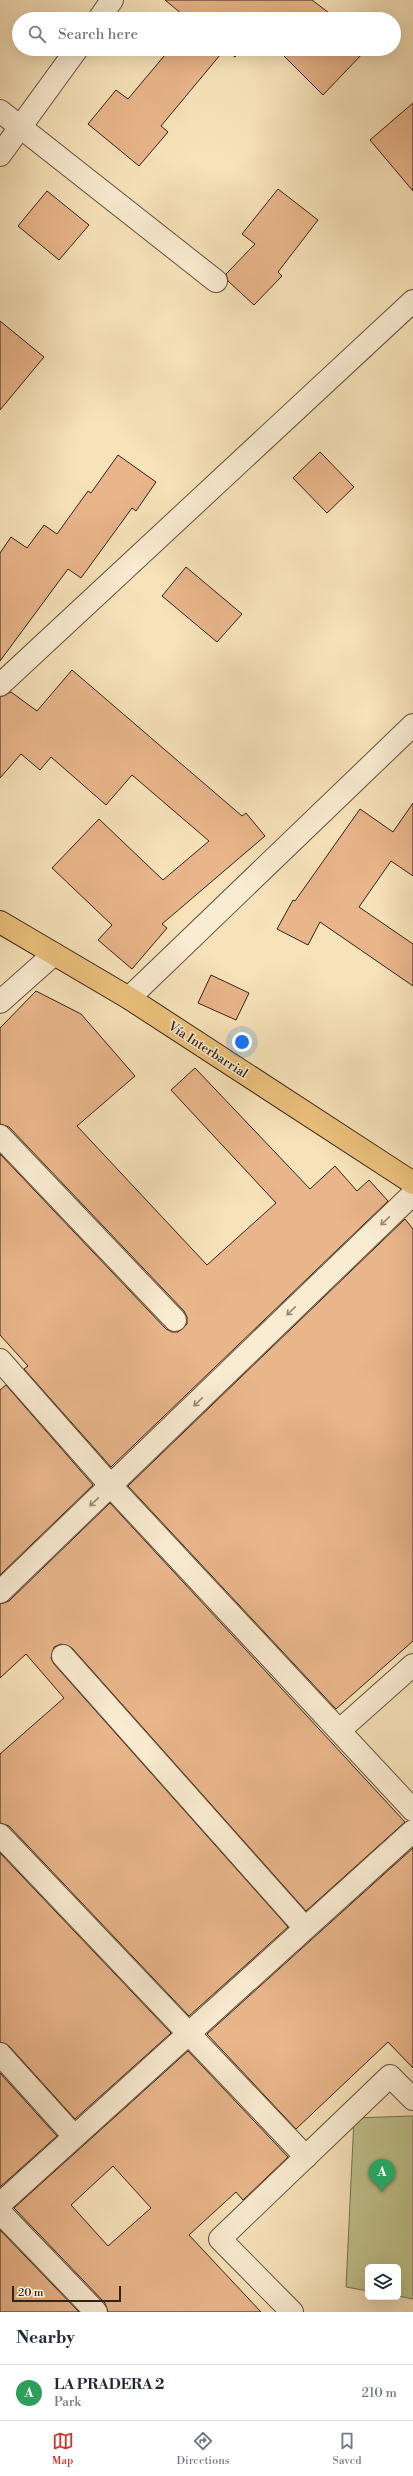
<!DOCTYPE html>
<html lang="en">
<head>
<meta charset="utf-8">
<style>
  :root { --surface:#fff; --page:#f2f2f3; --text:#1f2937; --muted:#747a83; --line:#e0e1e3; --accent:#d93025 }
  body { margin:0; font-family:"Libre Bodoni",serif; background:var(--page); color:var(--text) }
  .controls { position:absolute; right:12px; bottom:12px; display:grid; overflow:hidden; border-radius:6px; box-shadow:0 4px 16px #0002 }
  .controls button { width:36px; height:36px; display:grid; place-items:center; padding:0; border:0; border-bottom:1px solid var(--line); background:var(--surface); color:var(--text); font:20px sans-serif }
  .scale { position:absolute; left:12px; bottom:10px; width:109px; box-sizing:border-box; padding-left:4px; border:2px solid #342315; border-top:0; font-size:11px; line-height:14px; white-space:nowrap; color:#342315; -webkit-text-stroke:3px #faecd2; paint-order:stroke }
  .you { position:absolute; left:242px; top:1042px; width:14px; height:14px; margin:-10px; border:3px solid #fff; border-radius:50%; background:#1a73e8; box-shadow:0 0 0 6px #1a73e833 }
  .badge { display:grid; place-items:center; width:26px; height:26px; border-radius:50%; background:var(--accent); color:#fff; font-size:13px; font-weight:700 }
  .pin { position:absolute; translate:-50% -33px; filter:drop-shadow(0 1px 2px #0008) }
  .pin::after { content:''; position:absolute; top:21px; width:14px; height:12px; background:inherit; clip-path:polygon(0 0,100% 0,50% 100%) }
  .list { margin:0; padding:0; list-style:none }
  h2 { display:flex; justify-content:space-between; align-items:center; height:52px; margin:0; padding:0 16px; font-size:17px }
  h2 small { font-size:13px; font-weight:400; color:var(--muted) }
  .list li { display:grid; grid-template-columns:26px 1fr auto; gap:12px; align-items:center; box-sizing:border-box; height:56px; padding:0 16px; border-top:1px solid var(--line) }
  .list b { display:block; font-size:15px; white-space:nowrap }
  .list p { margin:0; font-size:13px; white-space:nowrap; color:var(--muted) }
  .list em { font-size:13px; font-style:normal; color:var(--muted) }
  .icon { flex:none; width:22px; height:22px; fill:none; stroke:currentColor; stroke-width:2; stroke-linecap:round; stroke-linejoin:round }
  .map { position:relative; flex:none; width:413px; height:2312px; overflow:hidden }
  .search { position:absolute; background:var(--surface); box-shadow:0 4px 16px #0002; left:12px; right:12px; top:12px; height:44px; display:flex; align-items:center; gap:10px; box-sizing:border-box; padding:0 14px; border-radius:22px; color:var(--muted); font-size:15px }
  .sheet { height:108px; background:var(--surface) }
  nav { display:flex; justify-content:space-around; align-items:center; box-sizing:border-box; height:56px; border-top:1px solid var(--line); background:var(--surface); font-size:11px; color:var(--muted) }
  nav a { display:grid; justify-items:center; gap:2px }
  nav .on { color:var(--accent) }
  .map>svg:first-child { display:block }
  .green { fill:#c0c28d; stroke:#7a7251 }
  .building { fill:#e9b58b; stroke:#342315; fill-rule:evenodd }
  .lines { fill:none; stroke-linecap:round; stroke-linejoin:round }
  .minor-casing { stroke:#65533e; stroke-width:24 }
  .major-casing { stroke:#342315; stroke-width:24 }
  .minor { stroke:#faecd2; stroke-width:22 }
  .major { stroke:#ecc17c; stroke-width:22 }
  .oneway { stroke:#978874 }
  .labels { text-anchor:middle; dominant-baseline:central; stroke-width:3; stroke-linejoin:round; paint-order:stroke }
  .street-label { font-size:13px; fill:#342315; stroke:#faecd2 }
</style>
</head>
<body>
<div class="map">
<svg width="413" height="2312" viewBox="0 0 413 2312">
  <rect width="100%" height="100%" fill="#f7e2b9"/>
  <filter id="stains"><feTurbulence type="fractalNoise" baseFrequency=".005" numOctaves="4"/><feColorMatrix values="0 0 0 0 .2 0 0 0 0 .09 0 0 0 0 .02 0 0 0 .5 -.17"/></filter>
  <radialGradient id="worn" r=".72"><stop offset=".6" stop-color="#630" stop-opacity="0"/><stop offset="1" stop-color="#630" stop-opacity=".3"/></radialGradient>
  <path class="green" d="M413 2116V2299L398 2296V2267H368V2291L346 2287 354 2118Z"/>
  <g class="building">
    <path d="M165 0H312L337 19H188Z"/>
    <path d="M170 49H225L161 126 168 132 139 166 88 124 116 90 128 99Z"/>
    <path d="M225 49H241L235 57Z"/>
    <path d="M277 49H364V52L323 95Z"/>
    <path d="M413 103V191L370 140Z"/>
    <path d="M278 189 318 220 278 272 282 276 254 305 228 281 226 274 255 244 242 234Z"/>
    <path d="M47 191 89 225 59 260 18 226Z"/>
    <path d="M0 321 44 357 0 410Z"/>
    <path d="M320 452 354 487 327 513 293 478Z"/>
    <path d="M118 455 156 482 136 511 132 508 81 578 68 569 0 661V553L11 537 27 548 44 525 57 534 88 491 91 493Z"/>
    <path d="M186 567 242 614 217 642 162 596Z"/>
    <path d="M72 670 242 816 246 813 265 836 162 924 167 928 132 969 98 940 112 925 52 868 99 819 163 880 209 841 132 775 106 805 51 757 40 770 21 754 0 778V697L11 692 37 711Z"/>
    <path d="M413 803V876L391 861 359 907 413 944V986L320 922 308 945 277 929 293 900 295 901 360 809 393 832Z"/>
    <path d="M211 975 249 993 236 1020 198 1003Z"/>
    <path d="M36 991 81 1014 135 1076 77 1126 207 1265 276 1203 171 1090 195 1068 310 1189 335 1166 357 1191 369 1180 388 1201 111 1467 24 1369 28 1366 0 1335V1154L166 1329 172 1332H178L187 1324V1317L184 1311 9 1127 0 1124V1028Z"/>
    <path d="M405 1219 413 1229V1641L336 1709 128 1486Z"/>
    <path d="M6 1385 93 1485 0 1575V1390Z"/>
    <path d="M110 1503 405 1822 306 1911 72 1648 61 1644 54 1647 51 1658 54 1664 288 1927 189 2016 9 1826 0 1823V1754L64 1698 26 1654 0 1678V1604L9 1601Z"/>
    <path d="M413 1848V2068L388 2042 296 2129 207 2034Z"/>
    <path d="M0 1853 171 2033 75 2119 9 2046 0 2042Z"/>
    <path d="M188 2051 288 2157 243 2200 236 2192 189 2235 261 2312H108L105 2303 14 2208ZM113 2166 151 2208 108 2246 71 2205Z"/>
    <path d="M0 2073 57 2136 0 2187Z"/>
    <path d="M0 2230 79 2312H0Z"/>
  </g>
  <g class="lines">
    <g class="minor-casing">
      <g id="minor">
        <path d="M99 19 112 0"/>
        <path d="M0 111 216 281"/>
        <path d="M0 155 77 49"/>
        <path d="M0 685 413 301"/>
        <path d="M129 998 413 725"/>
        <path d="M0 1002 54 954"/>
        <path d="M0 1136 175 1320"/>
        <path d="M0 1360 111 1486 413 1810"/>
        <path d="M0 1592 413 1194"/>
        <path d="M63 1656 305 1928"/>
        <path d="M340 1730 413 1665"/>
        <path d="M0 1835 306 2157"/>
        <path d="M0 2054 74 2136"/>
        <path d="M0 2204 413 1831"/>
        <path d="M0 2212 96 2312"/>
        <path d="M292 2312 220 2239 390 2076 413 2099"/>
      </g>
    </g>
    <g class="major-casing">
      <path id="major" d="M0 922 129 998 413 1183"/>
    </g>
    <use href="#minor" class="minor"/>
    <use href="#major" class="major"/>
  </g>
  <defs><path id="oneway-shaft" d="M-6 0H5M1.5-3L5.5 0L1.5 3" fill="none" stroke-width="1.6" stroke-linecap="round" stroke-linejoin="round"/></defs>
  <g class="oneway">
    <use href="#oneway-shaft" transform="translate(385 1221) rotate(136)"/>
    <use href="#oneway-shaft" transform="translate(291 1311) rotate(136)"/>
    <use href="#oneway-shaft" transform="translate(198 1402) rotate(136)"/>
    <use href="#oneway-shaft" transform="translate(94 1502) rotate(136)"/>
  </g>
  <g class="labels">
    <g class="street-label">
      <text transform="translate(208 1050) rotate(33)">Vía Interbarrial</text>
    </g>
  </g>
  <rect width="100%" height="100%" filter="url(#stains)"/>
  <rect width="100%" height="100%" fill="url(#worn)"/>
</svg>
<div class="controls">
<button><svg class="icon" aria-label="layers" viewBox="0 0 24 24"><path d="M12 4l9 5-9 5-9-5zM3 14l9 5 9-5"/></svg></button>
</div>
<div class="scale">20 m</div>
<div class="you"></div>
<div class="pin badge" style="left:382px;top:2192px;background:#2e9e5b">A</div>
<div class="search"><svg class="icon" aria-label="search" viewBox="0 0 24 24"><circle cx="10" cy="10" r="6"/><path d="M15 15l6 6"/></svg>Search here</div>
</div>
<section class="sheet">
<h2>Nearby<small></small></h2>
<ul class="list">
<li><span class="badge" style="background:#2e9e5b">A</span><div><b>LA PRADERA 2</b><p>Park</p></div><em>210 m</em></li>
</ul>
</section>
<nav>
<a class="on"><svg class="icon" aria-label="map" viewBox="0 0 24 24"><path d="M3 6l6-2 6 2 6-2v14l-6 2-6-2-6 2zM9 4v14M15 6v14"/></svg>Map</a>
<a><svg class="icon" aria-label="directions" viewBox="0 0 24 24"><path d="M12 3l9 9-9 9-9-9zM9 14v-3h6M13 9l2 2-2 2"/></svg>Directions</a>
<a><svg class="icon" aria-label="saved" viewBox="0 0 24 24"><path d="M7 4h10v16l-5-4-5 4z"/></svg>Saved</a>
</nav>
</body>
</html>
